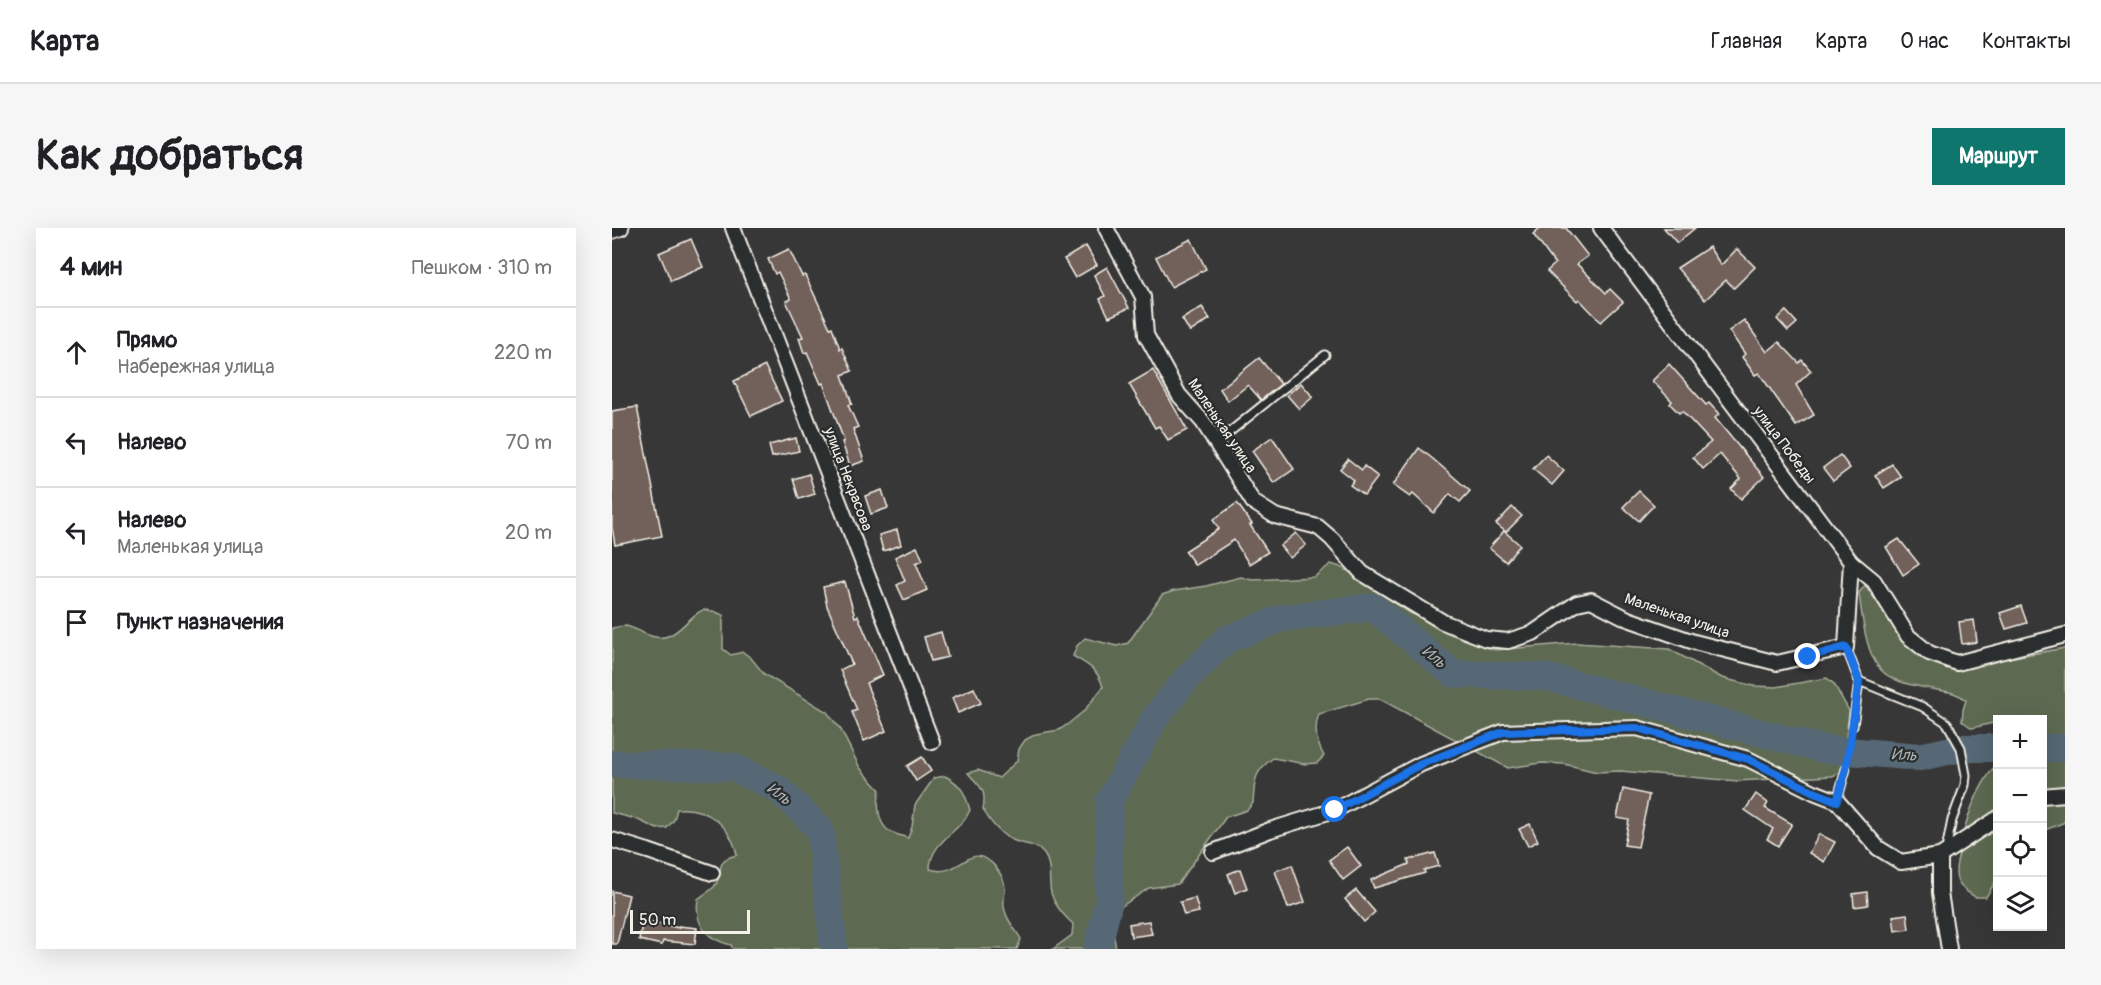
<!DOCTYPE html>
<html lang="ru">
<head>
<meta charset="utf-8">
<style>
  :root { --surface:#fff; --page:#f6f6f6; --text:#202124; --muted:#757577; --line:#e0e0e0; --accent:#0f766e }
  body { margin:0; font-family:Pangolin,sans-serif; background:var(--page); color:var(--text) }
  .controls { position:absolute; right:18px; bottom:18px; display:grid; overflow:hidden; border-radius:0px; box-shadow:0 6px 24px #0002 }
  .controls button { width:54px; height:54px; display:grid; place-items:center; padding:0; border:0; border-bottom:2px solid var(--line); background:var(--surface); color:var(--text); font:30px sans-serif }
  .scale { position:absolute; left:18px; bottom:15px; width:120px; box-sizing:border-box; padding-left:6px; border:3px solid #f4f1e8; border-top:0; font-size:16px; line-height:21px; white-space:nowrap; color:#f4f1e8; -webkit-text-stroke:4px #2a2d2e; paint-order:stroke }
  .stop { position:absolute; width:18px; height:18px; margin:-14px; border:4px solid #1a73e8; border-radius:50%; background:#fff }
  .stop.end { background:#1a73e8; border-color:#fff; box-shadow:0 2px 6px #0008 }
  .list { margin:0; padding:0; list-style:none }
  h2 { display:flex; justify-content:space-between; align-items:center; height:78px; margin:0; padding:0 24px; font-size:26px }
  h2 small { font-size:20px; font-weight:400; color:var(--muted) }
  .list li { display:grid; grid-template-columns:39px 1fr auto; gap:18px; align-items:center; box-sizing:border-box; height:90px; padding:0 24px; border-top:2px solid var(--line) }
  .list b { display:block; font-size:22px; white-space:nowrap }
  .list p { margin:0; font-size:20px; white-space:nowrap; color:var(--muted) }
  .list em { font-size:20px; font-style:normal; color:var(--muted) }
  .icon { flex:none; width:33px; height:33px; fill:none; stroke:currentColor; stroke-width:2; stroke-linecap:round; stroke-linejoin:round }
  .map { position:relative; flex:none; width:1453px; height:721px; overflow:hidden; border-radius:0px }
  header { display:flex; align-items:center; gap:36px; box-sizing:border-box; height:84px; padding:0 30px; background:var(--surface); border-bottom:2px solid var(--line) }
  header strong { font-size:28px }
  nav { display:flex; gap:33px; margin-inline-start:auto; font-size:21px }
  .intro { display:flex; align-items:center; justify-content:space-between; box-sizing:border-box; height:144px; padding:0 36px }
  h1 { margin:0; font-size:42px }
  .button { padding:15px 27px; border-radius:0px; background:var(--accent); color:#fff; font-size:21px; font-weight:700 }
  main { display:flex; gap:36px; padding:0 36px }
  aside { flex:1; background:var(--surface); border-radius:0px; box-shadow:0 6px 24px #0002 }
  .map>svg:first-child { display:block }
  .green { fill:#5d6951; stroke:#a8ad9c; stroke-width:1.5 }
  .lines { fill:none; stroke-linecap:round; stroke-linejoin:round }
  .river { stroke:#576774; stroke-width:28 }
  .building { fill:#72615a; stroke:#f4f1e8; stroke-width:1.5 }
  .service-casing { stroke:#f4f1e8; stroke-width:11 }
  .minor-casing { stroke:#f4f1e8; stroke-width:18 }
  .path { stroke:#f4f1e8; stroke-width:3; stroke-dasharray:1.5 4.5; stroke-linecap:butt }
  .service { stroke:#2a2d2e; stroke-width:7 }
  .minor { stroke:#2a2d2e; stroke-width:14 }
  .route { stroke:#1a73e8; stroke-width:8 }
  .labels { text-anchor:middle; dominant-baseline:central; stroke-width:4.5; stroke-linejoin:round; paint-order:stroke }
  .street-label { font-size:15px; fill:#f4f1e8; stroke:#2a2d2e }
  .water-label { font-size:16px; font-style:italic; fill:#adb3b4; stroke:#2a2d2e }
</style>
</head>
<body>
<header>
<strong>Карта</strong>
<nav><a>Главная</a><a>Карта</a><a>О нас</a><a>Контакты</a></nav>
</header>
<div class="intro"><h1>Как добраться</h1><a class="button">Маршрут</a></div>
<main>
<aside>
<h2>4 мин<small>Пешком · 310 m</small></h2>
<ul class="list">
<li><svg class="icon" aria-label="ahead" viewBox="0 0 24 24"><path d="M12 20V5M6 11l6-6 6 6"/></svg><div><b>Прямо</b><p>Набережная улица</p></div><em>220 m</em></li>
<li><svg class="icon" aria-label="left" viewBox="0 0 24 24"><path d="M17 20v-9H6M10 6l-5 5 5 5"/></svg><div><b>Налево</b></div><em>70 m</em></li>
<li><svg class="icon" aria-label="left" viewBox="0 0 24 24"><path d="M17 20v-9H6M10 6l-5 5 5 5"/></svg><div><b>Налево</b><p>Маленькая улица</p></div><em>20 m</em></li>
<li><svg class="icon" aria-label="arrive" viewBox="0 0 24 24"><path d="M6 21V4h12l-3 4 3 4H6"/></svg><div><b>Пункт назначения</b></div></li>
</ul>
</aside>
<div class="map">
<svg width="1453" height="721" viewBox="0 0 1453 721">
  <rect width="100%" height="100%" fill="#383737"/>
  <filter id="ink" filterUnits="userSpaceOnUse"><feTurbulence type="fractalNoise" baseFrequency=".0167" numOctaves="2"/><feDisplacementMap in="SourceGraphic" scale="12" xChannelSelector="R" yChannelSelector="G"/><feConvolveMatrix kernelMatrix="1 2 1 2 8 2 1 2 1" color-interpolation-filters="sRGB"/></filter>
  <g filter="url(#ink)">
    <g class="green">
      <path d="M719 336 731 340 798 385 883 422 965 415 1057 421 1110 450 1142 458 1164 459 1215 450 1222 456 1237 483 1230 544 1220 548 1125 553 1008 543 985 544 952 536 929 535 896 540 768 471H757L707 486C701 501 704 514 712 528L705 535 694 536 661 530C641 545 643 552 641 575L635 582 614 589 566 656 537 660 510 678 504 686 500 697 504 721H441L460 707 461 696C450 686 438 673 438 657 437 646 439 636 432 626 425 616 414 617 403 613 390 609 377 593 371 581 375 561 368 559 356 545L366 542 387 550 405 533 407 521 413 512 424 506 447 502 456 496 472 483 491 459C486 441 476 437 461 428L465 418 473 410 505 418 516 415 550 367 562 363 594 358 629 349 640 352 702 349Z"/>
      <path d="M1253 357 1294 415 1335 441 1453 420V594L1431 603 1430 491H1386L1385 494 1360 500 1350 493 1351 482 1354 472C1344 463 1333 464 1320 461 1305 458 1288 456 1275 447 1254 434 1250 389 1247 365Z"/>
      <path d="M91 382 101 383 111 387V421L119 427 131 424 139 430 152 446 215 484 229 502 248 540 268 562C265 574 265 595 277 603 282 606 290 608 296 610L300 599 303 577 322 550 333 548C349 556 353 565 358 582 349 604 318 613 318 641 334 646 342 639 356 631 372 620 392 644 393 660 393 668 390 675 393 683 396 694 404 702 409 711L405 721H121L119 717C94 711 82 697 86 671 91 667 98 663 102 659 114 644 100 632 125 627 119 598 95 578 65 581L62 592 55 600 45 601 24 591 0 585V400C5 399 10 398 14 398 28 401 41 414 56 408 70 403 77 388 91 382Z"/>
      <path d="M1385 535V651L1374 669H1363C1357 665 1348 660 1346 654 1342 645 1345 634 1347 626 1353 592 1363 563 1385 535Z"/>
    </g>
    <g class="lines">
      <g class="river">
        <path d="M1430 520H1453"/>
        <path d="M0 536 122 539 166 561 208 601 222 721"/>
        <path d="M485 721 497 673V574L543 490 574 451 615 411 671 390 761 379 841 446 935 449 1211 521 1308 529 1349 520H1386"/>
      </g>
    </g>
    <g class="building">
      <path d="M928 0H954L976 28 965 36 994 65 998 61 1011 74 989 94 967 71 965 73 935 43 943 36 921 6Z"/>
      <path d="M1052 0H1083L1065 15Z"/>
      <path d="M79 11 91 39 59 53 47 25Z"/>
      <path d="M579 11 594 41 559 59 544 29Z"/>
      <path d="M474 18 485 37 463 50 452 31Z"/>
      <path d="M1097 19 1109 37 1125 21 1143 39 1122 60 1114 52 1093 72 1065 40Z"/>
      <path d="M177 21 190 48 193 47 218 100 220 99 228 121 230 120 240 143 230 147 240 176 236 177 246 199 241 201 252 233 238 238 230 214 232 213 211 155 209 156 195 124 192 125 187 110 191 109 174 73 179 71 166 44 163 46 156 31Z"/>
      <path d="M495 39 517 80 497 89 488 71 493 68 482 47Z"/>
      <path d="M590 79 598 91 578 104 570 91Z"/>
      <path d="M1174 83 1185 95 1176 103 1165 91Z"/>
      <path d="M1132 92 1155 124 1167 114 1187 135 1190 132 1199 143 1184 157 1202 187 1184 198 1147 145 1143 147 1130 129 1133 126 1117 103Z"/>
      <path d="M647 130 669 156 649 172 636 157 616 173 608 161Z"/>
      <path d="M1057 136 1094 177 1097 175 1107 186 1103 190 1152 249 1129 271 1119 261 1129 251 1108 226 1091 241 1081 229 1099 214 1070 183 1067 185 1058 176 1060 173 1040 153Z"/>
      <path d="M153 138 170 173 139 188 122 153Z"/>
      <path d="M541 142 575 202 556 212 547 198 543 200 517 156Z"/>
      <path d="M689 155 701 169 687 181 675 167Z"/>
      <path d="M25 179 50 308 3 317 0 299V183Z"/>
      <path d="M660 209 682 241 662 255 640 223Z"/>
      <path d="M184 210 187 223 160 229 157 217Z"/>
      <path d="M807 220 821 231 858 263 848 274 838 266 822 285 801 266 798 269 781 257Z"/>
      <path d="M934 227 952 243 940 257 921 241Z"/>
      <path d="M1228 227 1238 240 1221 253 1211 240Z"/>
      <path d="M736 231 750 242 752 238 766 249 752 267 738 257 742 252 728 241Z"/>
      <path d="M1280 236 1289 249 1272 260 1263 247Z"/>
      <path d="M197 246 203 266 187 271 181 251Z"/>
      <path d="M270 262 276 280 259 286 253 268Z"/>
      <path d="M1027 263 1042 277 1027 293 1011 279Z"/>
      <path d="M625 275 640 296 638 297 656 324 637 336 622 312 583 337 573 323 607 301 601 292Z"/>
      <path d="M900 279 910 288 894 304 884 296Z"/>
      <path d="M285 302 289 317 271 323 267 307Z"/>
      <path d="M892 303 908 317 894 334 877 320Z"/>
      <path d="M684 305 694 317 678 330 668 318Z"/>
      <path d="M1287 311 1307 336 1291 347 1274 319Z"/>
      <path d="M305 319 311 332 304 335 315 362 292 372 285 357 293 353 283 329Z"/>
      <path d="M233 354 243 389 246 388 271 447 254 455 274 503 252 513 240 484 245 482 228 442 240 436 215 378 211 359Z"/>
      <path d="M1409 378 1415 395 1394 401 1388 385Z"/>
      <path d="M1362 392 1365 414 1350 416 1347 394Z"/>
      <path d="M329 404 336 429 319 433 312 409Z"/>
      <path d="M362 460 369 475 346 485 340 470Z"/>
      <path d="M310 529 319 543 304 553 295 538Z"/>
      <path d="M1011 561 1037 567 1026 619 1012 617 1017 592 1005 590Z"/>
      <path d="M1144 566 1156 575 1153 580 1180 596 1166 618 1155 611 1161 601 1133 582Z"/>
      <path d="M918 596 926 613 916 618 907 601Z"/>
      <path d="M1207 606 1223 614 1212 634 1197 625Z"/>
      <path d="M735 619 749 638 731 652 717 632Z"/>
      <path d="M823 625 827 638 812 642 813 645 762 660 759 652 797 636 796 632Z"/>
      <path d="M680 637 693 674 676 680 663 643Z"/>
      <path d="M628 641 635 660 623 665 616 646Z"/>
      <path d="M744 662 763 684 752 694 733 671Z"/>
      <path d="M0 663 17 667 5 716H0Z"/>
      <path d="M1255 664 1256 677 1242 679 1241 666Z"/>
      <path d="M583 670 587 684 572 687 568 674Z"/>
      <path d="M1295 686 1297 701 1283 703 1281 688Z"/>
      <path d="M31 692 67 700V698L85 700 83 716 51 713 50 717 27 712Z"/>
      <path d="M537 693 540 706 519 709 517 696Z"/>
    </g>
    <g class="lines">
      <g class="service-casing">
        <g id="service">
          <path d="M604 215 713 127"/>
          <path d="M1234 419 1247 453 1241 498"/>
          <path d="M1247 453 1311 479 1335 495 1349 520 1354 547 1353 557 1340 592 1334 622"/>
          <path d="M1225 573 1234 541"/>
        </g>
      </g>
      <g class="minor-casing">
        <g id="minor">
          <path d="M121 0 320 514"/>
          <path d="M494 0 531 69 534 107 567 167 591 194 641 274 663 288 706 299 720 311 750 345 831 394 874 411 896 413 921 405 965 375 979 372 1016 391 1082 414 1165 435 1234 419 1239 334"/>
          <path d="M989 0 1239 334 1262 353 1296 408 1317 425 1345 435 1453 407"/>
          <path d="M0 3 9 0"/>
          <path d="M1430 568 1453 566"/>
          <path d="M0 612 36 623 100 645"/>
          <path d="M601 624 658 602 723 582 809 536 891 504 1025 500 1136 531 1202 564 1225 573 1266 620 1289 634 1328 628 1386 590"/>
          <path d="M1328 628V665L1337 721"/>
        </g>
      </g>
      <path class="path" d="M1236 532 1240 509"/>
      <use href="#service" class="service"/>
      <use href="#minor" class="minor"/>
    </g>
  </g>
  <g class="lines" filter="url(#ink)">
    <path class="route" d="M723 582 809 536 891 504 1025 500 1136 531 1202 564 1225 573 1234 541 1247 453 1234 419 1196 429"/>
  </g>
  <g class="labels">
    <g class="street-label">
      <text transform="translate(610 198) rotate(56)">Маленькая улица</text>
      <text transform="translate(1172 217) rotate(53)">улица Победы</text>
      <text transform="translate(236 251) rotate(69)">улица Некрасова</text>
      <text transform="translate(1065 388) rotate(19)">Маленькая улица</text>
    </g>
    <g class="water-label">
      <text transform="translate(822 429) rotate(40)">Иль</text>
      <text transform="translate(1292 527) rotate(3)">Иль</text>
      <text transform="translate(167 566) rotate(36)">Иль</text>
    </g>
  </g>
</svg>
<div class="controls">
<button>+</button>
<button>−</button>
<button><svg class="icon" aria-label="locate" viewBox="0 0 24 24"><circle cx="12" cy="12" r="6"/><path d="M12 2v4M12 18v4M2 12h4M18 12h4"/></svg></button>
<button><svg class="icon" aria-label="layers" viewBox="0 0 24 24"><path d="M12 4l9 5-9 5-9-5zM3 14l9 5 9-5"/></svg></button>
</div>
<div class="scale">50 m</div>
<div class="stop" style="left:723px;top:582px"></div>
<div class="stop end" style="left:1196px;top:429px"></div>
</div>
</main>
</body>
</html>
